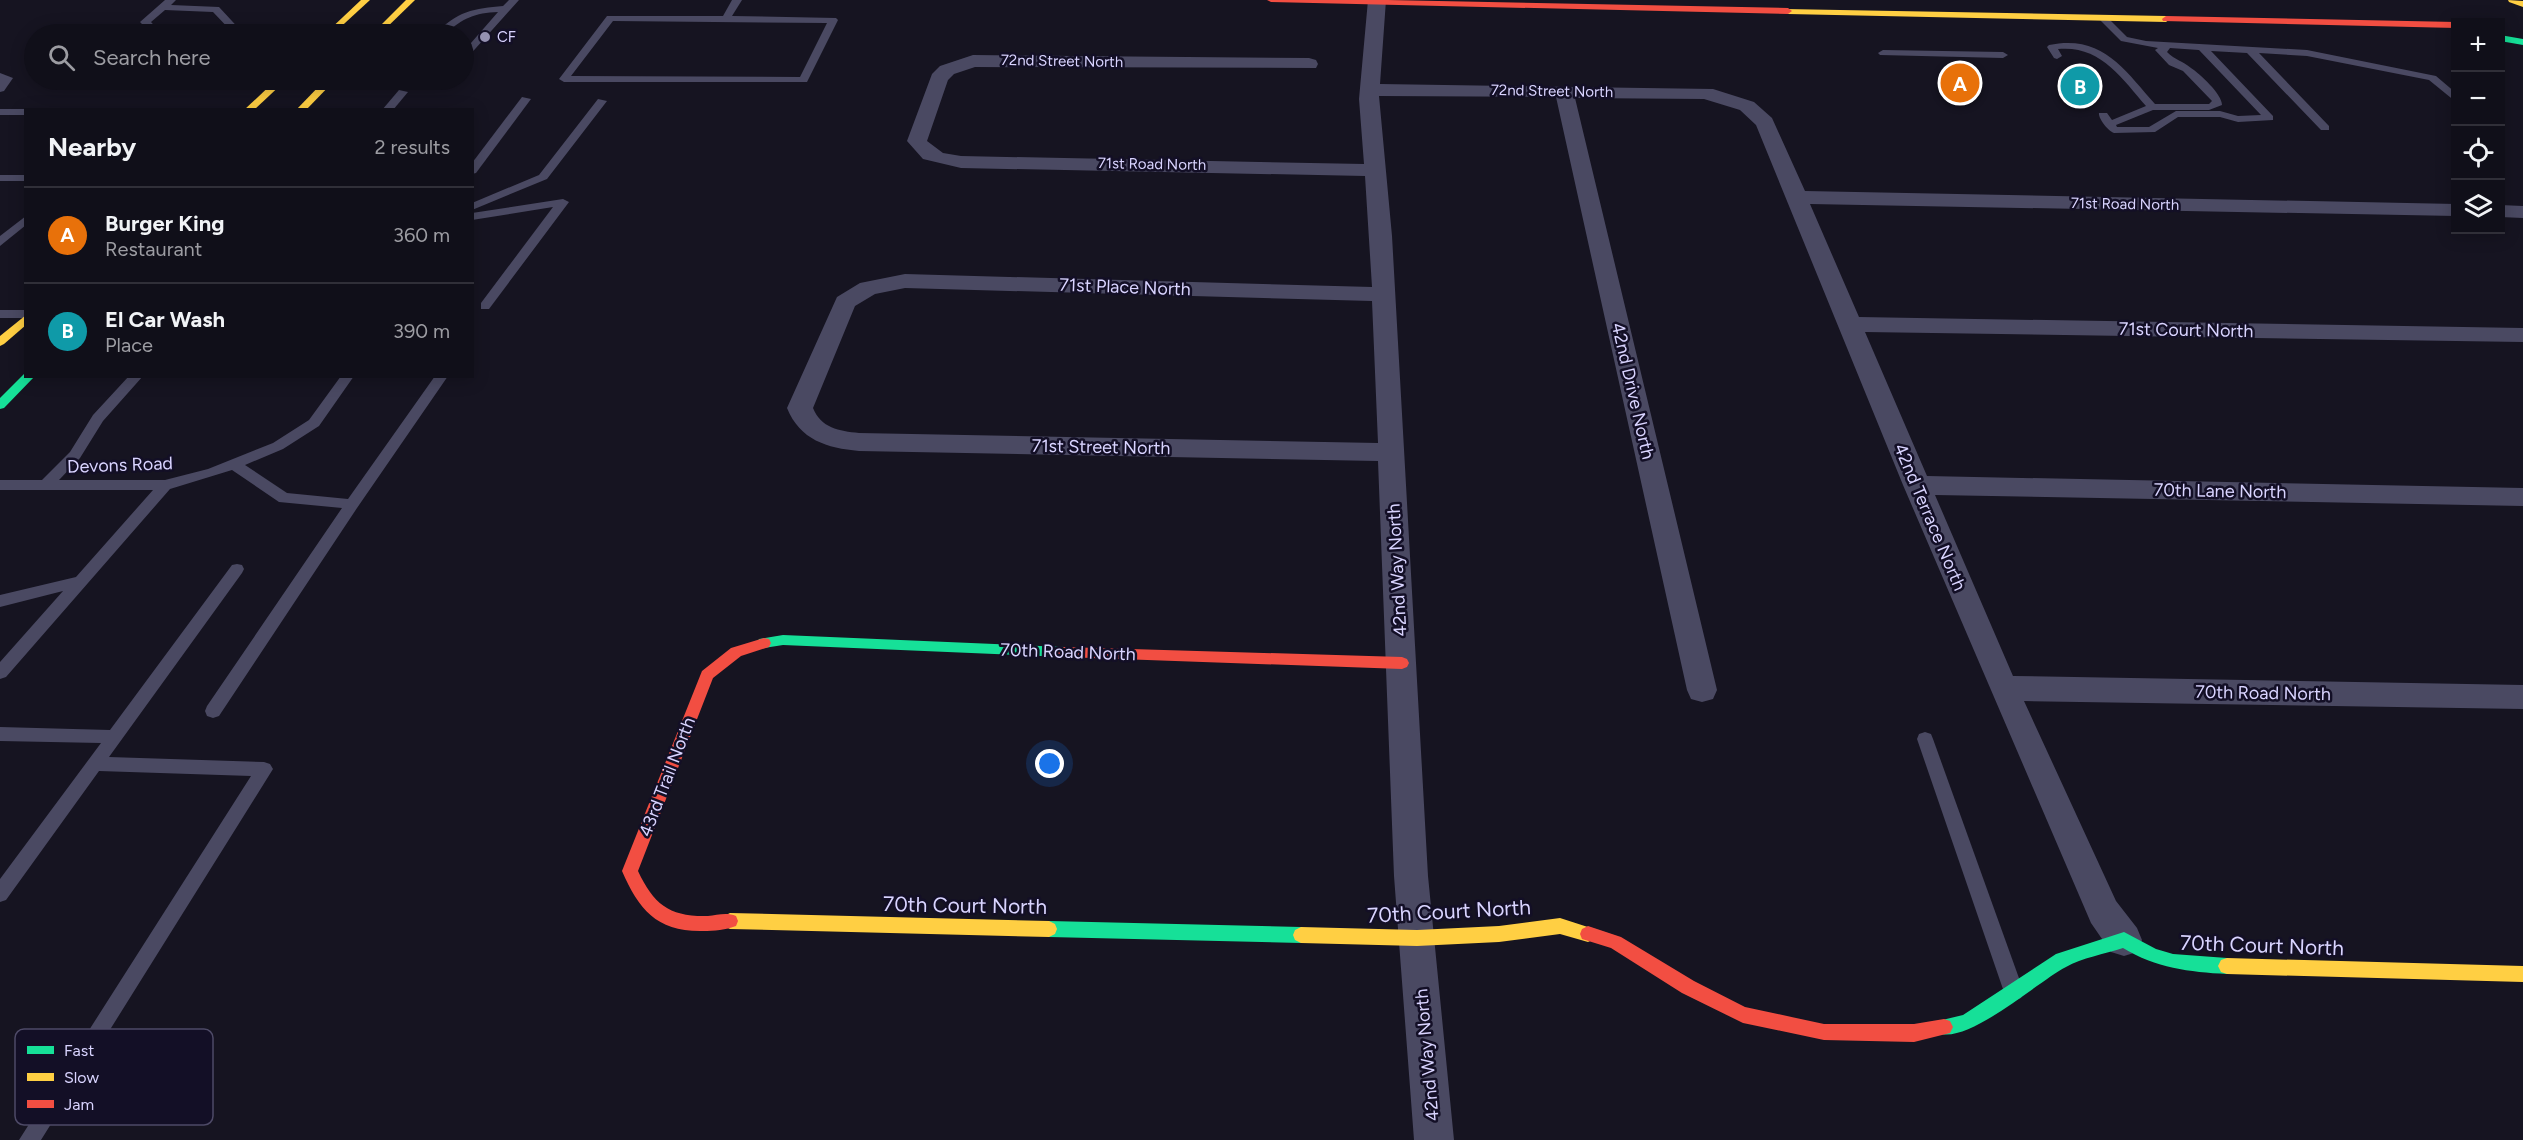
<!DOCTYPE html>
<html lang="en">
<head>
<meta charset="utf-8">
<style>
  :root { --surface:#100f19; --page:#191822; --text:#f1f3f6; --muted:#9c9ca2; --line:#302f38; --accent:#db2777 }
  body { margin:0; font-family:Figtree,sans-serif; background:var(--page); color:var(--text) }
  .controls { position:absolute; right:18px; top:18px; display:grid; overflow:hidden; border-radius:0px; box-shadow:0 3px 15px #0003 }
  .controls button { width:54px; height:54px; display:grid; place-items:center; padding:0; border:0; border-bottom:2px solid var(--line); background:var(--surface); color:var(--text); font:30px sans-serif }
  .you { position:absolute; left:1050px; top:764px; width:21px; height:21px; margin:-15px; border:4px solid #fff; border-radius:50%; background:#1a73e8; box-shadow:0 0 0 9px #1a73e833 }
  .badge { display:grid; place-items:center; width:39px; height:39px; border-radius:50%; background:var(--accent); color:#fff; font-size:20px; font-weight:700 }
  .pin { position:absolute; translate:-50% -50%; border:3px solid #fff; box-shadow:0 2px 6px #0006 }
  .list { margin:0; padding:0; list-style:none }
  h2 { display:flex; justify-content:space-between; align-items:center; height:78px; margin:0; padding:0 24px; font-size:26px }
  h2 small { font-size:20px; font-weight:400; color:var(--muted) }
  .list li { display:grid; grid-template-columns:39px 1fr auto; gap:18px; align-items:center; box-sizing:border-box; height:96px; padding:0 24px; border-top:2px solid var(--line) }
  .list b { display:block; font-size:22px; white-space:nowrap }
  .list p { margin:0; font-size:20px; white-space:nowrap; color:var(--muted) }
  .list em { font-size:20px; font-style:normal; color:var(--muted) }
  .icon { flex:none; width:33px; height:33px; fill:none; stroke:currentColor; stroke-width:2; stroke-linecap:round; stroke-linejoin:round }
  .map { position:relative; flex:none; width:2523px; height:1140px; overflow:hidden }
  .search { position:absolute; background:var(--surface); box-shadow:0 3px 15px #0003; left:24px; top:24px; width:450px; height:66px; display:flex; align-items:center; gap:15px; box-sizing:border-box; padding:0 21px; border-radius:33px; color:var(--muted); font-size:22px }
  .panel { position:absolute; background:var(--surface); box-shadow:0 3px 15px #0003; left:24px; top:108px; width:450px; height:270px; border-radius:0px }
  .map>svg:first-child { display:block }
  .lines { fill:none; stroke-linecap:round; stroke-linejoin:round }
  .lane { fill:#4a4962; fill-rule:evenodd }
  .street { fill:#4a4962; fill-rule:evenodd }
  .fast { fill:#16e098; fill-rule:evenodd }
  .slow { fill:#ffcf43; fill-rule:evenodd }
  .jam { fill:#f24e42; fill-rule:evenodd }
  .poi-dot { fill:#9591b1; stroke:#130f26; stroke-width:2 }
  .labels { text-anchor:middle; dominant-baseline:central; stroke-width:5; stroke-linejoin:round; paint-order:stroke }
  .far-poi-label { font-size:15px; fill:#d9d4ff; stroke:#130f26; text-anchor:start }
  .far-street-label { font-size:15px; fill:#d9d4ff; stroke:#130f26 }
  .street-label { font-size:18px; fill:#d9d4ff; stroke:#130f26 }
  .near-street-label { font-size:21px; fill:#d9d4ff; stroke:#130f26 }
  .key { fill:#130f26; stroke:#4e4a67; stroke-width:1.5 }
  .key-label { font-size:16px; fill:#d9d4ff }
</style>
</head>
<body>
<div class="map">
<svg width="2523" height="1140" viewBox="0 0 2523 1140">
  <rect width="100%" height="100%" fill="#161421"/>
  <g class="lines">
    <g class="lane">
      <path d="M165 0H176L171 5 219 7 244 34H234L213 12 165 10 151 22 162 34H152L140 22Z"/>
      <path d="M509 0H519L467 58 464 59V51L498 12C475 13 462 18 446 34H436C455 12 475 8 503 6Z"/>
      <path d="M732 0H742L732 16 836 18 838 20 807 82H564L559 79 607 16H723ZM613 21 827 23 800 77 571 76Z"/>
      <path d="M2099 15H2105L2127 37 2146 41 2307 50 2436 76 2456 93V102L2429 80 2307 56 2259 53 2329 126V130H2321L2247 53 2211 51 2273 116V120L2238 122 2220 117H2178L2155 132 2114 133C2108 131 2098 118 2099 113H2107L2112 120 2146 106C2121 77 2100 45 2058 49L2062 56 2057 59 2054 58 2047 47 2049 45C2102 34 2124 69 2155 104H2209L2212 101 2183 71 2169 65 2155 50 2158 48 2121 41 2099 19ZM2170 48 2199 50 2261 115 2238 116 2220 111H2176L2149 127H2117L2116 125 2153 110H2209L2222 105C2222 94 2200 74 2191 68 2183 61 2175 60 2167 52Z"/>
      <path d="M1883 50 2003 52 2008 55 2003 58 1880 55 1878 53Z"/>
      <path d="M0 73 13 78 4 91 0 92Z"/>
      <path d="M202 80H283L284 81 279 84 207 83Z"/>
      <path d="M399 90 408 92 393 110H382Z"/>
      <path d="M522 97 531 99 476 173 472 174V163Z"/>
      <path d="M598 99 607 101 547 179 472 210V203L539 175Z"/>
      <path d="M0 109H26L28 110H26V115H0Z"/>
      <rect x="0" y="175" width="26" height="6"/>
      <path d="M563 199 569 202 489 309H481V303L553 207 472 220V213Z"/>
      <path d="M26 216V225L0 246V236Z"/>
      <rect x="0" y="310" width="26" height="8"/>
      <path d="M129 376H143L103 421 80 458 59 480H165L208 469 273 443 309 420 341 376H354L319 426 283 449 245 465 287 493 348 499 435 376H448L357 508 219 716 213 718 207 716 205 711 207 706 342 508 279 502 232 470 170 489 6 677 0 679V662L63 591 0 607V595L76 577 153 490H0V480H42L70 452 93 415Z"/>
      <path d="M237 564 242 565 244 569 242 573 109 757 264 762 270 764 273 769 41 1140H19L251 776 99 771 6 900 0 902V879L101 743 0 741V727L110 730 232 565Z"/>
      <path d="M1925 732 1931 734 1933 739 2024 992 2021 998 2014 1001 2007 998 2004 992 1917 739 1919 734Z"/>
    </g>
    <g class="street">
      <path d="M1368 0H1386L1380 84 1713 89 1754 102 1772 118 1805 191 2456 204V216L1810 204 1859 317 2523 328V342L1865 332 1927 476 2523 488V506L1935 495 2013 676 2523 685V709L2024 701 2116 901 2137 928 2142 940 2137 952 2124 956 2111 952 2091 923 1903 485 1756 125 1740 110 1704 99 1575 98 1717 690 1713 699 1702 702 1691 699 1687 690 1556 97 1379 96 1392 236 1428 876 1454 1140H1414L1394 876 1378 461 859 451C827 448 800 440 787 408L837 297 860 283 905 274 1372 287 1365 176 961 168 923 159 907 141 932 74 940 66 973 55 1309 58 1316 60 1318 64 1316 68 975 67 954 74 948 80 927 141 943 153 961 156 1364 164 1359 99ZM905 288 1372 301 1378 443 859 433C839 431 821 428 813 408L855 306 875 294Z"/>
      <path d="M2500 205 2523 206V218L2500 217Z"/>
    </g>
    <g class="fast">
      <path d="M2500 35 2523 39V45L2500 41Z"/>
      <path d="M25 373 26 376H35L4 408 0 409V398Z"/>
      <path d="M783 635 1064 647 1069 648 1071 652 1069 656 1064 657 783 645 764 648 759 647 757 643 759 639Z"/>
      <path d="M1049 921 1301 927 1307 930 1309 935 1307 940 1301 943 1049 937 1043 934 1041 929 1043 924Z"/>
      <path d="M2124 932 2156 949 2173 954 2227 958 2233 960 2236 966 2233 972 2227 974C2189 972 2156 968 2123 948 2104 954 2082 958 2066 967 2037 982 1968 1045 1938 1033L1935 1027 1938 1021 1963 1015 2056 954Z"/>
    </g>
    <g class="slow">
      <path d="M361 0H370L333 34H325Z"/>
      <path d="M406 0H415L380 34H372Z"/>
      <path d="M2508 0 2523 1V7L2509 2Z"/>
      <path d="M1785 9 2166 16 2170 19 2166 22 1788 14 1784 11Z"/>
      <path d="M276 80H286L254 110H244Z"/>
      <path d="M325 80H335L306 110H296Z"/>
      <path d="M26 315V325L4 344 0 346V336Z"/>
      <path d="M730 913 1049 921 1055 924 1057 929 1055 934 1049 937 730 929 724 926 722 921 724 916Z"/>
      <path d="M1560 918 1594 929 1596 934 1594 939 1588 942 1560 934 1499 942 1417 946 1301 943 1295 940 1293 935 1295 930 1301 927 1417 930 1499 926Z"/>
      <path d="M2227 958 2523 966V982L2227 974 2221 972 2218 966 2221 960Z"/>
    </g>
    <g class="jam">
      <path d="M1267 0H1388L1788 8 1792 11 1788 14 1271 2Z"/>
      <path d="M2166 16 2456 22V28L2163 21 2162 19Z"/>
      <path d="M764 638 769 639 771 643 769 647 741 656 713 678 638 871C654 905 670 917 708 916 717 915 727 912 736 916L738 921 736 926C726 930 714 931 703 931 657 932 639 910 622 871L702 671 731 648Z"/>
      <path d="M1064 647 1402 657 1407 659 1409 663 1407 667 1402 669 1064 657 1059 656 1057 652 1059 648Z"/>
      <path d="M1588 926 1621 937 1694 981 1745 1007 1824 1024H1914L1944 1019 1950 1021 1953 1027 1950 1033 1914 1042 1824 1040 1743 1023 1682 993 1611 948 1582 939 1580 934 1582 929Z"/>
    </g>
  </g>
  <circle class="poi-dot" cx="485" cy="37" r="6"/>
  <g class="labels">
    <g class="far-poi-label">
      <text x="497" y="37">CF</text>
    </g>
    <g class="far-street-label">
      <text transform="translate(1062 61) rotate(1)">72nd Street North</text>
      <text transform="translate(1552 91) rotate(1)">72nd Street North</text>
      <text transform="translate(1152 164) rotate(1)">71st Road North</text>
      <text transform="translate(2125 204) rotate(1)">71st Road North</text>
    </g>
    <g class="street-label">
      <text transform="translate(1125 287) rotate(2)">71st Place North</text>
      <text transform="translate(2186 330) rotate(1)">71st Court North</text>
      <text transform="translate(1633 391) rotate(77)">42nd Drive North</text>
      <text transform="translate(1101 447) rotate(1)">71st Street North</text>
      <text transform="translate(120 465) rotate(-2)">Devons Road</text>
      <text transform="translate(2220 491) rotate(1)">70th Lane North</text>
      <text transform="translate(1930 517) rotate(67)">42nd Terrace North</text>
      <text transform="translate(1397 570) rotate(-93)">42nd Way North</text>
      <text transform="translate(1068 652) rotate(2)">70th Road North</text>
      <text transform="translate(2263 693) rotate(1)">70th Road North</text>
      <text transform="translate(667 777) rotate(-69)">43rd Trail North</text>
      <text transform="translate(1427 1055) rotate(-95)">42nd Way North</text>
    </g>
    <g class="near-street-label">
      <text transform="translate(965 905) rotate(1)">70th Court North</text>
      <text transform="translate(1449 911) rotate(-3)">70th Court North</text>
      <text transform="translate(2262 945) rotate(2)">70th Court North</text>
    </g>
  </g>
  <rect x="15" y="1029" width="198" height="96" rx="9" class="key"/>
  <rect x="27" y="1046" width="27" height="8" fill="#16e098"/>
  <rect x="27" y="1073" width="27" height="8" fill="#ffcf43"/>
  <rect x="27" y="1100" width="27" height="8" fill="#f24e42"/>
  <g class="key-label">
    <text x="64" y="1056">Fast</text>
    <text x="64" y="1083">Slow</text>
    <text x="64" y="1110">Jam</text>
  </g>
</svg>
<div class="controls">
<button>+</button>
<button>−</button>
<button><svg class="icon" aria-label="locate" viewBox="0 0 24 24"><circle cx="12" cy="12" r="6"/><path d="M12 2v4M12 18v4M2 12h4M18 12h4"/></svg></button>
<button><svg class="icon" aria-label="layers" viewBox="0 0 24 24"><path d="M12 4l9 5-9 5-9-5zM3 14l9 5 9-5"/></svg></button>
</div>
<div class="you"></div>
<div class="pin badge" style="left:1960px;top:83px;background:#e8710a">A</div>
<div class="pin badge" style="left:2080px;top:86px;background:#0f9aa8">B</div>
<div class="search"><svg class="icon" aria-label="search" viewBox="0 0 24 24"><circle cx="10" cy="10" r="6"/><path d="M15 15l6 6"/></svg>Search here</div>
<section class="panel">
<h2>Nearby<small>2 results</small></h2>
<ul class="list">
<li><span class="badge" style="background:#e8710a">A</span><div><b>Burger King</b><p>Restaurant</p></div><em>360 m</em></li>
<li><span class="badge" style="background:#0f9aa8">B</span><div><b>El Car Wash</b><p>Place</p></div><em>390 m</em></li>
</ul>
</section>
</div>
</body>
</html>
